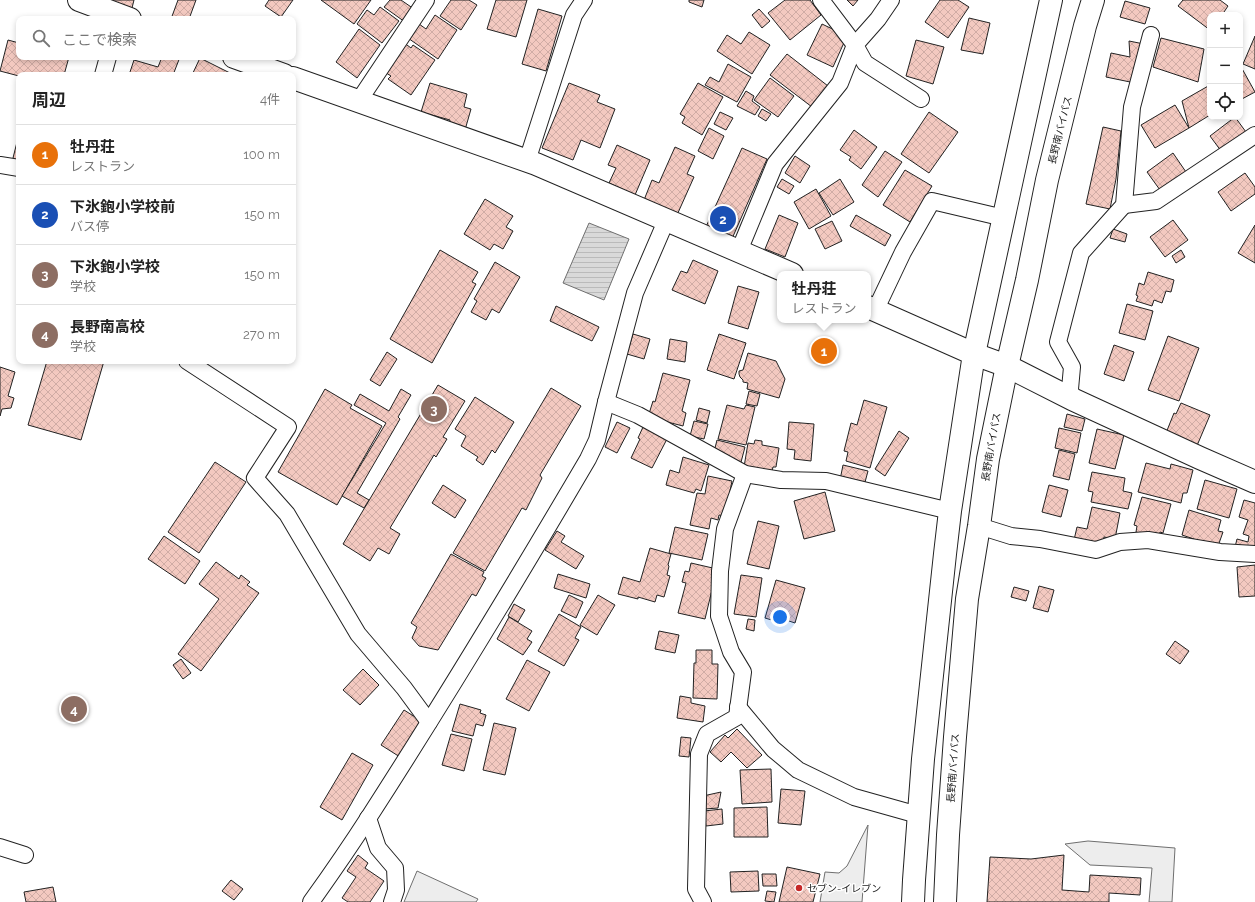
<!DOCTYPE html>
<html lang="ja">
<head>
<meta charset="utf-8">
<style>
  :root { --surface:#fff; --page:#f6f6f6; --text:#222; --muted:#767676; --line:#e0e0e0; --accent:#c62828 }
  body { margin:0; font-family:Raleway,"Noto Sans JP",sans-serif; background:var(--page); color:var(--text) }
  .controls { position:absolute; right:12px; top:12px; display:grid; overflow:hidden; border-radius:8px; box-shadow:0 2px 6px #0003 }
  .controls button { width:36px; height:36px; display:grid; place-items:center; padding:0; border:0; border-bottom:1px solid var(--line); background:var(--surface); color:var(--text); font:20px sans-serif }
  .you { position:absolute; left:780px; top:617px; width:14px; height:14px; margin:-10px; border:3px solid #fff; border-radius:50%; background:#1a73e8; box-shadow:0 0 0 6px #1a73e833 }
  .badge { display:grid; place-items:center; width:26px; height:26px; border-radius:50%; background:var(--accent); color:#fff; font-size:13px; font-weight:700 }
  .pin { position:absolute; translate:-50% -50%; border:2px solid #fff; box-shadow:0 1px 4px #0006 }
  .popup { position:absolute; left:777px; top:271px; width:94px; height:52px; box-sizing:border-box; display:grid; place-content:center; border-radius:8px; background:var(--surface); filter:drop-shadow(0 1px 3px #0005); font-size:13px; white-space:nowrap; color:var(--muted) }
  .popup b { font-size:15px; color:var(--text) }
  .popup::after { content:''; position:absolute; left:50%; top:100%; margin-left:-8px; border:8px solid transparent; border-top-color:var(--surface) }
  .list { margin:0; padding:0; list-style:none }
  h2 { display:flex; justify-content:space-between; align-items:center; height:52px; margin:0; padding:0 16px; font-size:17px }
  h2 small { font-size:13px; font-weight:400; color:var(--muted) }
  .list li { display:grid; grid-template-columns:26px 1fr auto; gap:12px; align-items:center; box-sizing:border-box; height:60px; padding:0 16px; border-top:1px solid var(--line) }
  .list b { display:block; font-size:15px; white-space:nowrap }
  .list p { margin:0; font-size:13px; white-space:nowrap; color:var(--muted) }
  .list em { font-size:13px; font-style:normal; color:var(--muted) }
  .icon { flex:none; width:22px; height:22px; fill:none; stroke:currentColor; stroke-width:2; stroke-linecap:round; stroke-linejoin:round }
  .map { position:relative; flex:none; width:1255px; height:902px; overflow:hidden }
  .search { position:absolute; background:var(--surface); box-shadow:0 2px 6px #0003; left:16px; top:16px; width:280px; height:44px; display:flex; align-items:center; gap:10px; box-sizing:border-box; padding:0 14px; border-radius:8px; color:var(--muted); font-size:15px }
  .panel { position:absolute; background:var(--surface); box-shadow:0 2px 6px #0003; left:16px; top:72px; width:280px; height:292px; border-radius:8px }
  .map>svg:first-child { display:block }
  .parking { fill:#ededed; stroke:#6f6f6f }
  .water { fill:url(#water-rules); stroke:#6f6f6f }
  .building { fill:url(#building-cross-hatch); stroke:#222 }
  .lines { fill:none; stroke-linecap:round; stroke-linejoin:round }
  .street-casing { stroke:#222; stroke-width:18 }
  .secondary-casing { stroke:#222; stroke-width:24 }
  .highway-casing { stroke:#222; stroke-width:24 }
  .street { stroke:#fff; stroke-width:16 }
  .secondary { stroke:#fff; stroke-width:22 }
  .highway { stroke:#fff; stroke-width:22 }
  .poi-dot { fill:#c62828; stroke:#fff; stroke-width:1.5 }
  .labels { text-anchor:middle; dominant-baseline:central; stroke-width:3; stroke-linejoin:round; paint-order:stroke }
  .street-label { font-size:10px; fill:#222; stroke:#fff }
  .poi-label { font-size:10px; fill:#222; stroke:#fff; text-anchor:start }
</style>
</head>
<body>
<div class="map">
<svg width="1255" height="902" viewBox="0 0 1255 902">
  <defs>
    <pattern id="water-rules" width="6" height="5" patternUnits="userSpaceOnUse"><rect width="6" height="5" fill="#d9d9d9"/><path d="M0 2.5h6" fill="none" stroke="#bababa"/></pattern>
    <pattern id="building-cross-hatch" width="8" height="8" patternUnits="userSpaceOnUse"><rect width="8" height="8" fill="#f3c9c0"/><path d="M0 0l8 8M0 8l8-8" fill="none" stroke="#d0aca5"/></pattern>
  </defs>
  <rect width="100%" height="100%" fill="#fff"/>
  <g class="parking">
    <path d="M868 825 862 902H820L825 872 839 873 847 866Z"/>
    <path d="M1088 841 1175 848 1172 902H1149L1152 868 1090 865 1065 844Z"/>
    <path d="M417 871 478 899 476 902H404Z"/>
  </g>
  <path class="water" d="M589 223 629 239 604 300 563 283Z"/>
  <g class="building">
    <path d="M109 0H134L132 8Z"/>
    <path d="M178 0H196L189 19H171Z"/>
    <path d="M269 0H293L281 17 265 6Z"/>
    <path d="M321 0H371L354 24Z"/>
    <path d="M390 0H401L414 9 405 22 384 7Z"/>
    <path d="M451 0H469L477 5 461 30 440 16Z"/>
    <path d="M496 0H527L516 37 487 29Z"/>
    <path d="M689 0H704L702 7 689 2Z"/>
    <path d="M785 0H810L821 15 790 40 768 13Z"/>
    <path d="M847 0H858L853 6Z"/>
    <path d="M940 0H958L969 7 948 38 925 22Z"/>
    <path d="M1183 0H1220L1228 6 1222 15H1210V30L1178 6Z"/>
    <path d="M1125 1 1150 8 1145 24 1120 17Z"/>
    <path d="M380 7 399 21 382 43 357 24 367 10 374 15Z"/>
    <path d="M538 9 562 16 546 71 522 64Z"/>
    <path d="M759 9 770 21 762 28 752 15Z"/>
    <path d="M435 15 457 30 438 59 405 36 415 21 426 29Z"/>
    <path d="M969 18 990 23 983 54 961 50Z"/>
    <path d="M822 24 847 36 833 67 807 55Z"/>
    <path d="M359 29 380 45 357 78 336 62Z"/>
    <path d="M749 32 770 45 752 74 717 51 727 35 741 44Z"/>
    <path d="M1255 36V69L1243 64Z"/>
    <path d="M1161 38 1204 49 1198 82 1153 67Z"/>
    <path d="M8 40 19 43V57H69L64 75H19V76L0 71Z"/>
    <path d="M916 40 944 47 933 84 906 76Z"/>
    <path d="M1129 41 1144 44 1135 83 1106 77 1111 53 1130 57Z"/>
    <path d="M403 42 411 48 413 45 435 60 411 95 388 79 391 76 383 71Z"/>
    <path d="M787 54 828 86 812 107 770 75Z"/>
    <path d="M162 57H180L173 75H129L134 60 158 67Z"/>
    <path d="M200 58 234 75H192Z"/>
    <path d="M728 64 751 77 737 102 705 85 710 77 719 82Z"/>
    <path d="M1240 65 1255 92 1240 100Z"/>
    <path d="M770 78 794 96 778 117 754 100Z"/>
    <path d="M430 83 467 94 464 107 471 109 465 130 449 125 450 120 421 112Z"/>
    <path d="M569 83 600 95 597 102 615 109 600 148 581 140 573 160 542 148Z"/>
    <path d="M698 83 723 97 702 135 682 123 685 117 680 114Z"/>
    <path d="M1210 85V115L1189 128 1182 101Z"/>
    <path d="M746 91 754 96 752 101 760 107 755 115 737 106Z"/>
    <path d="M1175 105 1189 128 1155 148 1141 125Z"/>
    <path d="M762 109 771 114 766 121 758 116Z"/>
    <path d="M720 112 733 118 726 130 714 124Z"/>
    <path d="M929 112 958 132 929 173 901 154Z"/>
    <path d="M1235 117 1246 132 1221 151 1210 136Z"/>
    <path d="M1103 127 1121 131 1116 179 1110 209 1086 204Z"/>
    <path d="M709 128 724 136 713 159 698 151Z"/>
    <path d="M854 130 877 147 861 169 849 160 851 157 840 150Z"/>
    <path d="M19 134V163L12 162Z"/>
    <path d="M617 145 650 160 635 195 609 183 616 168 608 165Z"/>
    <path d="M675 147 695 156 687 174 694 177 677 215 644 200 652 180 659 183Z"/>
    <path d="M742 148 767 159 731 241 705 229Z"/>
    <path d="M885 151 902 162 878 197 862 185Z"/>
    <path d="M1173 153 1186 172 1160 190 1147 172Z"/>
    <path d="M795 156 810 166 800 183 785 173Z"/>
    <path d="M905 170 932 186 910 222 883 205Z"/>
    <path d="M1245 173 1255 187V194L1231 211 1218 192Z"/>
    <path d="M782 179 794 186 789 194 777 187Z"/>
    <path d="M840 179 854 202 833 215 819 193Z"/>
    <path d="M816 189 831 216 809 229 794 202Z"/>
    <path d="M485 199 513 216 506 227 513 231 503 249 494 244 490 250 464 234Z"/>
    <path d="M779 215 798 223 785 257 765 249Z"/>
    <path d="M856 215 891 235 885 246 850 226Z"/>
    <path d="M1173 220 1188 240 1165 257 1150 237Z"/>
    <path d="M832 221 842 241 825 249 815 229Z"/>
    <path d="M1255 225V263L1238 253Z"/>
    <path d="M1113 229 1127 234 1125 242 1110 238Z"/>
    <path d="M440 250 478 272 472 282 476 284 432 363 390 339Z"/>
    <path d="M1181 250 1185 257 1176 263 1172 256Z"/>
    <path d="M693 260 718 271 705 304 672 290 681 271 687 273Z"/>
    <path d="M495 262 520 277 499 313 492 309 486 320 471 312 477 301 474 299Z"/>
    <path d="M1148 272 1174 280 1171 292 1166 291 1162 303 1154 300 1152 306 1136 301 1138 296 1136 295 1139 283 1144 285Z"/>
    <path d="M738 286 759 292 748 329 728 323Z"/>
    <path d="M1127 304 1153 311 1145 340 1119 333Z"/>
    <path d="M556 306 599 327 592 341 550 321Z"/>
    <path d="M633 334 650 339 644 359 627 354Z"/>
    <path d="M719 334 746 343 734 379 707 370Z"/>
    <path d="M1168 336 1199 348 1179 401 1148 390Z"/>
    <path d="M670 339 687 342 685 362 667 359Z"/>
    <path d="M1114 345 1134 352 1124 381 1104 374Z"/>
    <path d="M387 352 397 359 380 386 370 380Z"/>
    <path d="M748 353 776 361 785 379 779 398 747 389 748 383 743 382V380L740 377 739 374V371L743 370Z"/>
    <path d="M47 361H104L81 440 28 425Z"/>
    <path d="M0 367 15 372 8 396 14 398 11 408 2 409 0 416Z"/>
    <path d="M663 373 690 380 682 411 686 413 683 426 648 417 653 401 655 402Z"/>
    <path d="M438 385 465 401 443 437 447 439 436 457 434 455 390 528 400 534 389 554 378 548 370 561 343 544Z"/>
    <path d="M551 388 581 406 540 475 542 478 526 510 522 508 485 571 453 553Z"/>
    <path d="M325 389 352 405 350 408 382 426 337 505 278 472Z"/>
    <path d="M401 389 411 395 398 417 400 419 357 493 369 500 364 508 342 496 386 423 354 405 360 394 389 411Z"/>
    <path d="M749 391 760 394 757 406 746 404Z"/>
    <path d="M475 397 514 422 495 453 492 450 483 465 476 460 478 457 461 446 466 436 455 429Z"/>
    <path d="M864 400 887 407 870 468 846 461 848 452 844 451 851 423 857 425Z"/>
    <path d="M1181 403 1210 415 1196 448 1164 438 1174 413 1176 414Z"/>
    <path d="M727 405 744 409 746 405 755 407 746 445 718 439Z"/>
    <path d="M699 408 710 411 707 423 696 420Z"/>
    <path d="M1067 414 1085 419 1082 431 1064 427Z"/>
    <path d="M694 421 708 424 704 439 690 436Z"/>
    <path d="M617 422 630 428 617 453 605 447Z"/>
    <path d="M789 422 814 424 811 461 794 459 795 450 787 449Z"/>
    <path d="M643 427 667 439 652 468 631 458 640 439 638 438Z"/>
    <path d="M1059 428 1081 433 1077 453 1055 448Z"/>
    <path d="M1097 429 1124 435 1115 469 1089 463Z"/>
    <path d="M899 431 909 438 885 476 875 469Z"/>
    <path d="M717 440 745 447 740 466 726 463 728 455 714 452Z"/>
    <path d="M755 440 762 441V445L779 448 776 467H773L772 471 744 467 748 443 754 444Z"/>
    <path d="M1059 450 1075 454 1069 480 1053 476Z"/>
    <path d="M683 457 709 465 701 491 696 489 694 493 666 485 670 470 679 473Z"/>
    <path d="M215 462 246 482 199 553 168 532Z"/>
    <path d="M1146 463 1170 469 1171 464 1193 470 1187 493H1183L1181 503 1138 492Z"/>
    <path d="M843 465 868 471 864 486 840 480Z"/>
    <path d="M1092 472 1125 478 1123 491 1132 493 1128 509 1091 502 1093 492 1088 491Z"/>
    <path d="M708 476 732 481 725 516 719 515 718 520 711 518 709 529 690 525 697 493 705 494Z"/>
    <path d="M1205 480 1237 489 1229 518 1197 509Z"/>
    <path d="M443 485 466 500 455 518 432 503Z"/>
    <path d="M1049 485 1068 490 1061 517 1042 512Z"/>
    <path d="M825 492 835 531 804 539 794 501Z"/>
    <path d="M1142 497 1171 504 1163 533 1160 532 1158 538 1136 532 1137 526 1134 525Z"/>
    <path d="M1244 500 1255 503V553L1235 547 1237 539 1248 542 1249 536 1243 534 1248 520 1239 517Z"/>
    <path d="M1092 507 1120 513 1115 539 1104 537 1102 546 1074 540 1077 527 1087 529Z"/>
    <path d="M1189 510 1221 520 1218 531 1223 532 1217 549 1193 542 1194 539 1182 535Z"/>
    <path d="M758 521 779 526 769 569 747 564Z"/>
    <path d="M675 527 708 534 702 560 669 553Z"/>
    <path d="M557 531 565 536 561 542 584 556 576 569 545 550Z"/>
    <path d="M164 536 200 561 185 584 148 559Z"/>
    <path d="M650 548 671 554 668 565 669 566 667 575 670 576 664 597 657 595 655 602 638 597V599L618 594 623 577 640 582Z"/>
    <path d="M451 554 484 572 482 576 486 578 476 596 472 594 438 650 419 646 412 638 417 627 411 623Z"/>
    <path d="M216 562 239 579 241 575 250 582 247 585 259 593 201 671 178 654 219 599 199 584Z"/>
    <path d="M691 563 717 569 705 619 678 613 686 583 682 582 685 571 689 572Z"/>
    <path d="M1255 565V596L1239 597 1237 567Z"/>
    <path d="M558 574 590 584 586 598 554 588Z"/>
    <path d="M741 575 762 578 756 617 734 614Z"/>
    <path d="M776 580 805 588 795 623 786 620 785 624 765 618Z"/>
    <path d="M1039 586 1054 590 1048 612 1033 608Z"/>
    <path d="M1014 587 1029 591 1026 601 1011 597Z"/>
    <path d="M569 595 583 602 576 618 561 611Z"/>
    <path d="M598 595 615 605 597 635 580 625Z"/>
    <path d="M514 604 525 610 518 622 508 616Z"/>
    <path d="M559 614 581 627 575 638 579 640 564 666 538 651Z"/>
    <path d="M509 617 532 631 527 639 532 642 523 655 497 639Z"/>
    <path d="M748 619 755 620 754 631 746 629Z"/>
    <path d="M659 631 679 635 675 653 655 649Z"/>
    <path d="M1175 641 1189 651 1180 664 1166 654Z"/>
    <path d="M696 650H712V664H718L717 699 693 698 694 663H696Z"/>
    <path d="M181 659 191 673 183 679 173 665Z"/>
    <path d="M527 660 550 672 529 711 506 699Z"/>
    <path d="M363 669 379 685 360 705 343 690Z"/>
    <path d="M680 696 691 698V703L705 706 703 722 677 718Z"/>
    <path d="M460 704 481 710 480 713 486 715 483 726 476 724 473 736 452 731Z"/>
    <path d="M404 710 423 722 400 757 381 745Z"/>
    <path d="M494 723 516 728 505 775 483 770Z"/>
    <path d="M737 729 762 755 747 768 731 752 721 762 710 752 725 735 728 738Z"/>
    <path d="M451 734 472 739 464 771 442 765Z"/>
    <path d="M681 737 691 738 689 757 679 756Z"/>
    <path d="M352 753 373 765 342 820 320 807Z"/>
    <path d="M771 769 772 802 742 804 740 770Z"/>
    <path d="M781 789 805 791 801 825 778 823Z"/>
    <path d="M721 792 718 808 705 809 703 796Z"/>
    <path d="M767 807 768 837H734V808Z"/>
    <path d="M722 809 723 824 706 826 704 811Z"/>
    <path d="M358 855 368 863 365 868 384 881 370 902H348L342 898 356 877 347 871Z"/>
    <path d="M1064 855 1062 890 1089 892 1090 875 1141 878 1140 895 1109 893V902H987L990 857 1031 859Z"/>
    <path d="M787 867 820 874 813 902H779Z"/>
    <path d="M758 871 759 891 731 892 730 872Z"/>
    <path d="M762 874H776L777 886H763Z"/>
    <path d="M231 880 243 889 234 900 222 891Z"/>
    <path d="M53 887 56 902H26L24 892Z"/>
    <path d="M767 891 776 892 774 902 765 901Z"/>
  </g>
  <g class="lines">
    <g class="street-casing">
      <g id="street">
        <path d="M891 0 878 19 855 45 865 63 921 99"/>
        <path d="M103 75 108 57"/>
        <path d="M358 102 426 0"/>
        <path d="M527 161 574 15 584 0"/>
        <path d="M0 165 19 168"/>
        <path d="M1124 205 1156 201 1255 135"/>
        <path d="M739 251 775 164 840 83 855 45 821 0"/>
        <path d="M875 311 903 252 932 201 1004 218"/>
        <path d="M187 361 288 427 255 478 287 514 358 634 404 688 429 722"/>
        <path d="M1072 399 1070 389 1072 367 1058 342 1081 253 1124 205 1132 107 1151 35"/>
        <path d="M606 402 638 415 745 474 781 480 826 481 950 511"/>
        <path d="M979 526 1011 536 1040 539 1096 550 1120 542 1148 540 1220 552 1255 554"/>
        <path d="M738 707 773 749 798 770 854 797 918 815"/>
        <path d="M368 818 378 848 395 868 396 890 392 902"/>
        <path d="M0 847 25 855"/>
        <path d="M311 902C331 874 351 845 369 817 445 699 517 580 588 459L597 440 606 402 635 293 666 221"/>
        <path d="M703 902 696 889 699 754 707 734 737 717 743 672 731 652 719 616 720 571 725 529 745 474"/>
      </g>
    </g>
    <g class="secondary-casing">
      <g id="secondary">
        <path d="M79 0 130 19"/>
        <path d="M234 57 284 75"/>
        <path d="M293 78 536 164 792 274"/>
        <path d="M868 307 974 354 1007 366 1072 399 1200 458 1255 482"/>
      </g>
    </g>
    <g class="highway-casing">
      <g id="highway">
        <path d="M913 902 914 880 923 759 945 554 950 511 974 354 1051 0"/>
        <path d="M945 902 948 835 955 737 967 599 979 526 988 459 1007 366 1027 280 1047 180 1085 26 1093 0"/>
      </g>
    </g>
    <use href="#street" class="street"/>
    <use href="#secondary" class="secondary"/>
    <use href="#highway" class="highway"/>
  </g>
  <circle class="poi-dot" cx="799" cy="888" r="4"/>
  <g class="labels">
    <g class="street-label">
      <text transform="translate(1060 130) rotate(-76)">長野南バイパス</text>
      <text transform="translate(991 447) rotate(-80)">長野南バイパス</text>
      <text transform="translate(953 768) rotate(-86)">長野南バイパス</text>
    </g>
    <g class="poi-label">
      <text x="807" y="888">セブン-イレブン</text>
    </g>
  </g>
</svg>
<div class="controls">
<button>+</button>
<button>−</button>
<button><svg class="icon" aria-label="locate" viewBox="0 0 24 24"><circle cx="12" cy="12" r="6"/><path d="M12 2v4M12 18v4M2 12h4M18 12h4"/></svg></button>
</div>
<div class="you"></div>
<div class="pin badge" style="left:824px;top:351px;background:#e8710a">1</div>
<div class="popup"><b>牡丹荘</b>レストラン</div>
<div class="pin badge" style="left:723px;top:219px;background:#1a4fb4">2</div>
<div class="pin badge" style="left:434px;top:409px;background:#8d6e63">3</div>
<div class="pin badge" style="left:74px;top:709px;background:#8d6e63">4</div>
<div class="search"><svg class="icon" aria-label="search" viewBox="0 0 24 24"><circle cx="10" cy="10" r="6"/><path d="M15 15l6 6"/></svg>ここで検索</div>
<section class="panel">
<h2>周辺<small>4件</small></h2>
<ul class="list">
<li><span class="badge" style="background:#e8710a">1</span><div><b>牡丹荘</b><p>レストラン</p></div><em>100 m</em></li>
<li><span class="badge" style="background:#1a4fb4">2</span><div><b>下氷鉋小学校前</b><p>バス停</p></div><em>150 m</em></li>
<li><span class="badge" style="background:#8d6e63">3</span><div><b>下氷鉋小学校</b><p>学校</p></div><em>150 m</em></li>
<li><span class="badge" style="background:#8d6e63">4</span><div><b>長野南高校</b><p>学校</p></div><em>270 m</em></li>
</ul>
</section>
</div>
</body>
</html>
